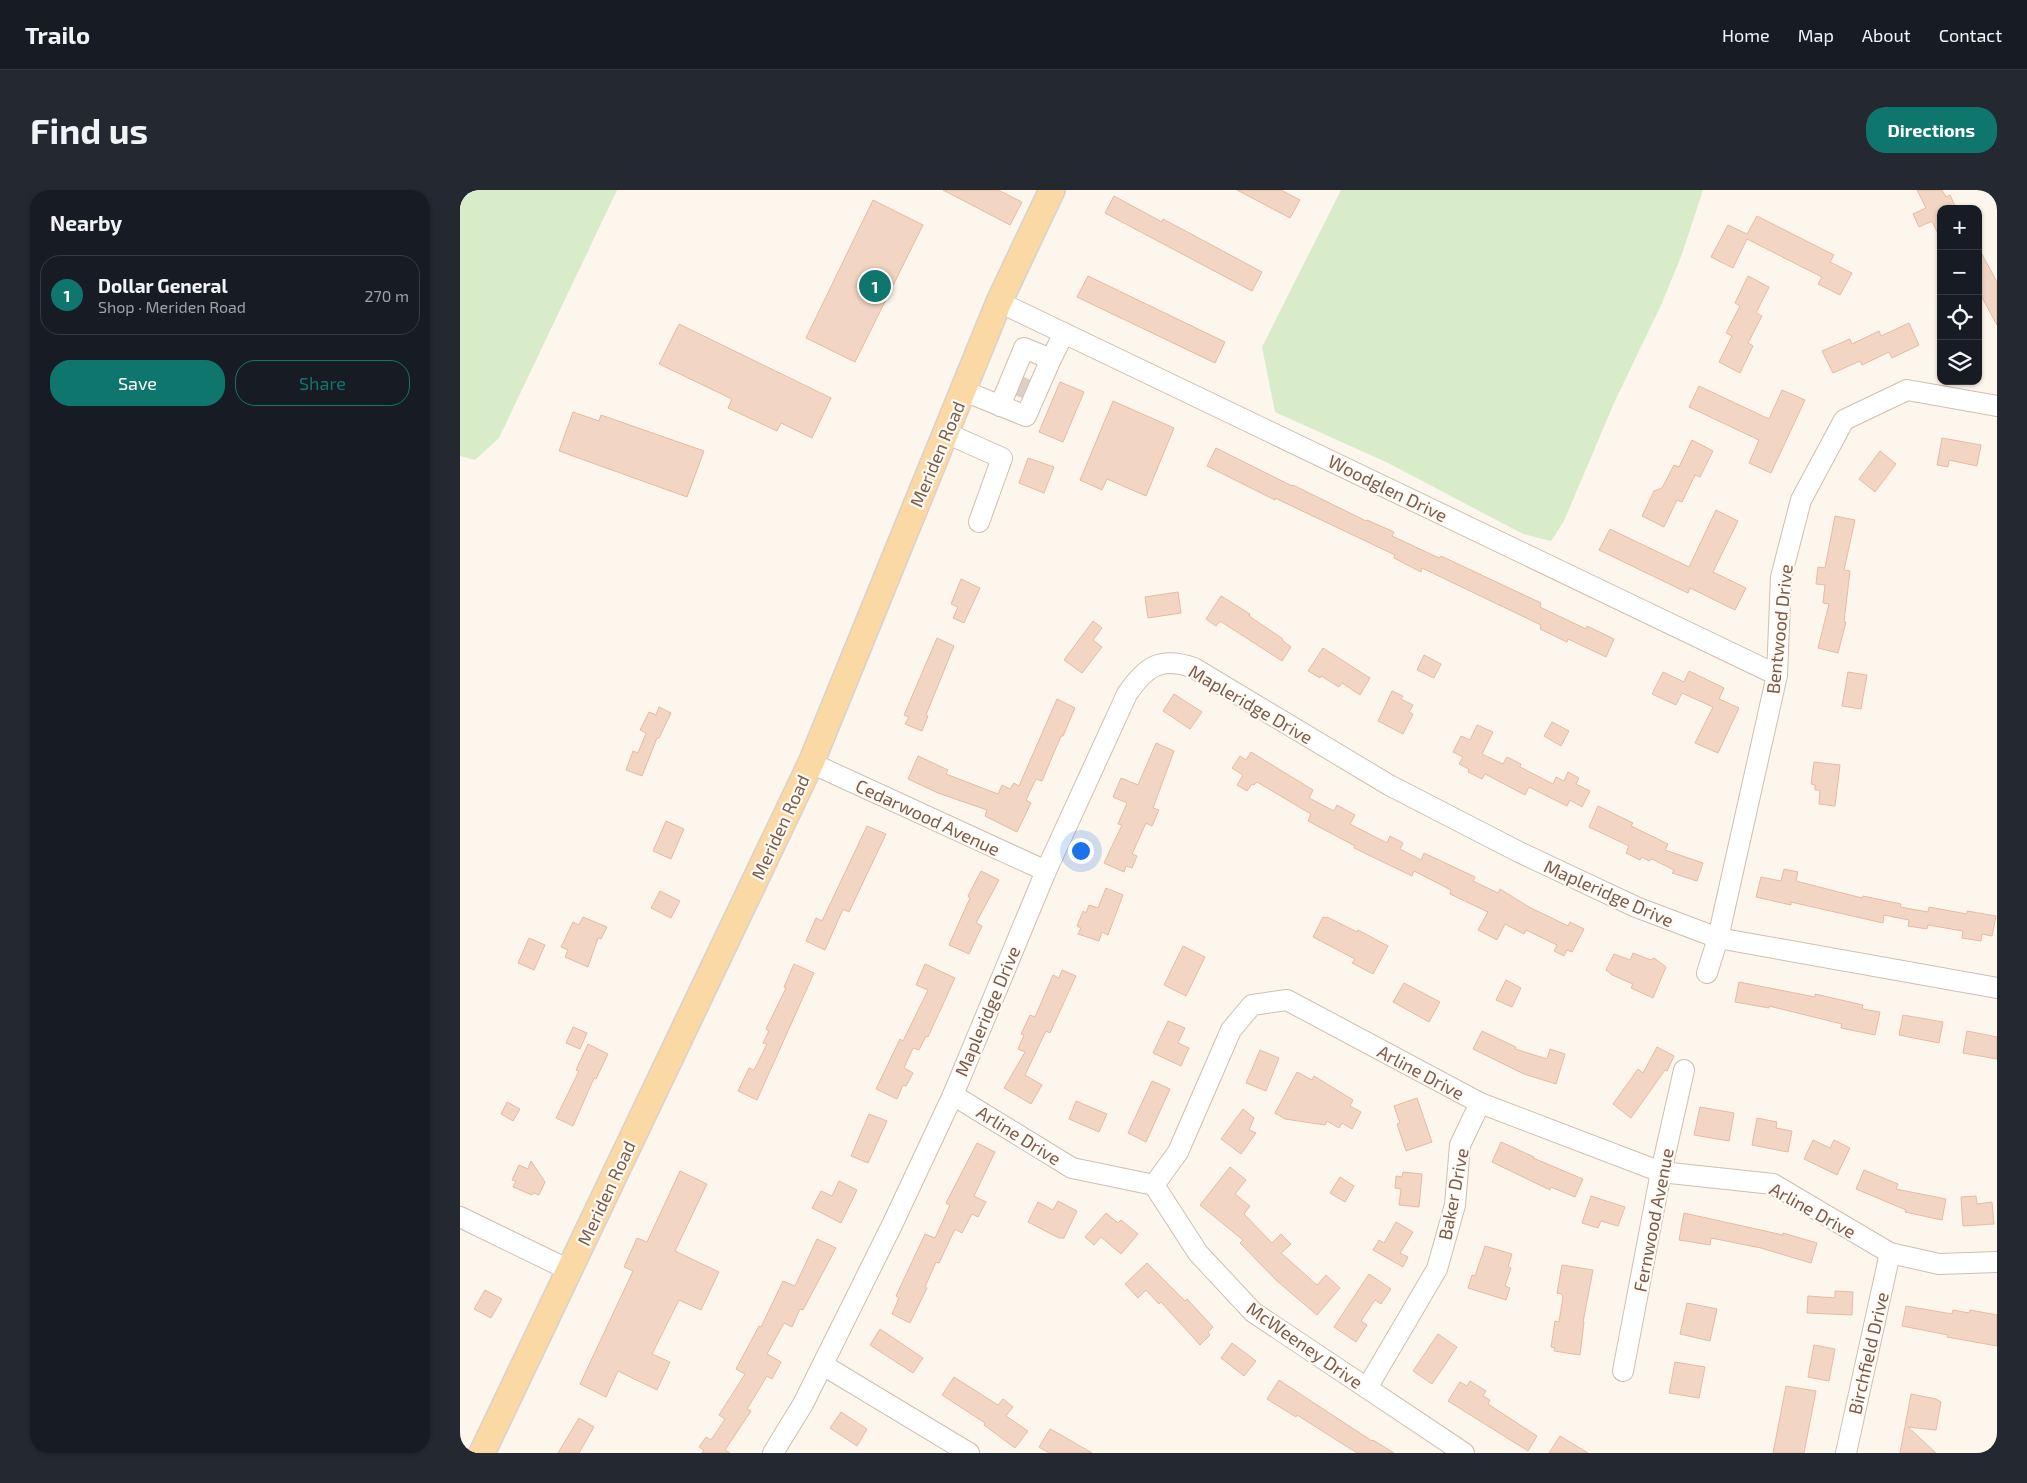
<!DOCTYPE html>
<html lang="en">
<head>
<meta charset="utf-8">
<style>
  :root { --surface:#171b24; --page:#242831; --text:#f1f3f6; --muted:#9ea1a6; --line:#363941; --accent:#0f766e }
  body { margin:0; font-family:"Exo 2",sans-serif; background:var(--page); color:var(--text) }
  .controls { position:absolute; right:15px; top:15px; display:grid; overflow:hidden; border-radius:10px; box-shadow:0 1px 4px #0004 }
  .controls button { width:45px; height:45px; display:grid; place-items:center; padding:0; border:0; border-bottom:1px solid var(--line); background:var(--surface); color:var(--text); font:25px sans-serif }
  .you { position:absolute; left:620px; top:660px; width:18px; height:18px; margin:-12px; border:4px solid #fff; border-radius:50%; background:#1a73e8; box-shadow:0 0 0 8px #1a73e833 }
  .badge { display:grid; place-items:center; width:32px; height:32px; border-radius:50%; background:var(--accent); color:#fff; font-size:16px; font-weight:700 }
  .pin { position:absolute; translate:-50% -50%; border:2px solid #fff; box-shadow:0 1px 5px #0006 }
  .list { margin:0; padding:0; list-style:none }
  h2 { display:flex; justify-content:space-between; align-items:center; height:65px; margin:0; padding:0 20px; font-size:21px }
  h2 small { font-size:16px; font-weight:400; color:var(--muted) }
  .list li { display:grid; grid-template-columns:32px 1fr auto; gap:15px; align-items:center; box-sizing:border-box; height:80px; margin:0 10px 10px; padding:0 10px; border:1px solid var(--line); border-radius:20px }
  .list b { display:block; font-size:19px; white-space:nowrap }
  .list p { margin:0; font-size:16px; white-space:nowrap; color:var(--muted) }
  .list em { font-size:16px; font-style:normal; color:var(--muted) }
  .actions { display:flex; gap:10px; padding:15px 20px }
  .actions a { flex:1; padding:11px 0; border:1px solid var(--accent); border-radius:20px; text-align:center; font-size:18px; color:var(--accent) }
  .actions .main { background:var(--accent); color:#fff }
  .icon { flex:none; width:28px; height:28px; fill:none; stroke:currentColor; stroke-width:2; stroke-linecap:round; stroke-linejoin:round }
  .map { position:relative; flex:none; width:1537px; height:1263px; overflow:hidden; border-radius:20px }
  header { display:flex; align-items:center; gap:30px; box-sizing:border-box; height:70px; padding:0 25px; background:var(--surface); border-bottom:1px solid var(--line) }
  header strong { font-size:24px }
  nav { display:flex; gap:28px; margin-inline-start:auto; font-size:18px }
  .intro { display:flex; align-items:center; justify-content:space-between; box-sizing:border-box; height:120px; padding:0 30px }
  h1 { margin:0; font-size:35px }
  .button { padding:12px 22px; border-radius:20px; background:var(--accent); color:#fff; font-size:18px; font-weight:700 }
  main { display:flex; gap:30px; padding:0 30px }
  aside { flex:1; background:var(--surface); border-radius:20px; box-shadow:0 1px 4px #0004 }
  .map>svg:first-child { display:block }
  .green { fill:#d8ecc9 }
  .building { fill:#f3d5c3; stroke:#e6bba3 }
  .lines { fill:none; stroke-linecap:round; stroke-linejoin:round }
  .minor-tunnel { stroke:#dcd0c4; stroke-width:20; stroke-dasharray:20 10; stroke-linecap:butt }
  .minor-casing { stroke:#d1beb0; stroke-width:22 }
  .major-casing { stroke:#dad1cd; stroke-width:28 }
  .minor { stroke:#fff; stroke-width:20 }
  .major { stroke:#fbd9a5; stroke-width:25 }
  .labels { text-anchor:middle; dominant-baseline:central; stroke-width:4.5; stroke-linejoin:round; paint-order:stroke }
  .street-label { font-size:18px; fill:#7a5c4d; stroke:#fffaf3 }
</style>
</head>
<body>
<header>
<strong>Trailo</strong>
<nav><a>Home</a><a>Map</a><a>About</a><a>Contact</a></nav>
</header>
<div class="intro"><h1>Find us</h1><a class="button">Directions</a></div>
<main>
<aside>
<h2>Nearby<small></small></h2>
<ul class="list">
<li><span class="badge">1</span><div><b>Dollar General</b><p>Shop · Meriden Road</p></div><em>270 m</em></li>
</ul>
<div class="actions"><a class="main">Save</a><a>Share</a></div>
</aside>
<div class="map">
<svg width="1537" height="1263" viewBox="0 0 1537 1263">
  <rect width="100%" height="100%" fill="#fdf6ec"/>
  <g class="green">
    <path d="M0 0H157L39 248 15 270 0 266Z"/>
    <path d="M881 0H1243L1222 64 1202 113 1154 213 1104 331 1091 351 1063 344 928 273 815 222 802 157Z"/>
  </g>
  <g class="building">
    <path d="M483 0H538L562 12 550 35Z"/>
    <path d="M777 0H821L840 10 830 28Z"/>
    <path d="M1457 0H1482L1486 7 1490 5 1495 16 1489 19H1481V50L1472 31 1459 37 1453 24 1466 18Z"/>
    <path d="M654 6 702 32 703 29 802 82 792 101 645 23Z"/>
    <path d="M413 10 463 35 395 172 346 148Z"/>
    <path d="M1297 26 1374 65 1370 72 1392 83 1380 105 1358 94 1362 87 1287 49 1273 78 1251 67 1268 35 1287 44Z"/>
    <path d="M1518 57 1537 92V135L1518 100Z"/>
    <path d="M628 86 765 152 755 173 617 107Z"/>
    <path d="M1288 86 1309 97 1296 123 1302 126 1288 153 1293 156 1280 183 1259 172 1272 146 1266 143 1280 116 1275 113Z"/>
    <path d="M1449 133 1459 155 1432 168 1429 162 1402 175 1400 171 1373 183 1362 161 1390 149 1392 154 1419 141 1421 146Z"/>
    <path d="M219 134 371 208 352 248 321 233 317 241 268 218 272 209 199 174Z"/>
    <path d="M600 192 624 202 603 252 579 242Z"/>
    <path d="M1239 196 1309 229 1322 200 1345 210 1311 283 1289 273 1299 250 1229 217Z"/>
    <path d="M653 211 714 238 686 306 647 289 642 300 620 290Z"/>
    <path d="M113 222 139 231 141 225 244 261 227 307 99 261Z"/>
    <path d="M1482 248 1521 255 1517 276 1489 270 1488 277 1477 275Z"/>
    <path d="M1232 250 1253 261 1240 287 1235 285 1222 312 1217 310 1204 337 1182 326 1194 301 1202 298 1214 275 1219 277Z"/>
    <path d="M756 258 832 296 833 295 906 331 907 330 934 342 932 346 979 368 981 366 1081 413 1080 417 1126 439 1127 436 1154 449 1146 467 1108 449 1107 452 1080 439 1081 435 962 378 961 382 934 368 935 365 815 308V310L747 276Z"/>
    <path d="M1420 261 1436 274 1415 302 1399 289Z"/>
    <path d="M568 268 594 277 584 303 559 293Z"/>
    <path d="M1256 320 1278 331 1253 382 1286 398 1275 420 1230 398 1228 403 1139 360 1150 339 1229 377Z"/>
    <path d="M1375 326 1395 330 1384 380 1390 381 1384 432H1386L1378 463 1358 458 1369 414 1363 413 1365 395 1356 394 1358 377 1365 378Z"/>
    <path d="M501 389 520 398 504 433 493 428 498 417 491 414Z"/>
    <path d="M718 402 721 423 688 428 685 407Z"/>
    <path d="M761 406 790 424 789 426 823 449 822 450 831 457 822 471 760 431 756 436 746 429Z"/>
    <path d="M633 431 642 438 633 450 642 457 622 483 604 470Z"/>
    <path d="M477 448 494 456 466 525 468 526 462 541 445 534 449 527 444 525Z"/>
    <path d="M863 458 910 488 900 505 882 493 879 497 861 486 860 488 848 481Z"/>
    <path d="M964 465 981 474 974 488 957 480Z"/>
    <path d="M1229 481 1264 498 1259 509 1279 518 1258 563 1235 553 1253 517 1222 503 1216 515 1192 504 1203 482 1224 492Z"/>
    <path d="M1388 482 1407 485 1401 519 1382 516Z"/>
    <path d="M932 501 943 506 941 509 953 515 949 522 953 524 943 544 918 531Z"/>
    <path d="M714 504 742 522 730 539 703 521Z"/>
    <path d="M597 509 615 518 603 546H601L582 591 576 589 566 610 571 613 557 642 525 626 527 620 478 603 448 589 458 566 488 580 486 584 538 604 542 595 550 599 554 593 559 596Z"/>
    <path d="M199 517 211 523 199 548H197L182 586 166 580 173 561 178 563 186 543 180 540 189 522 196 525Z"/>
    <path d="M1092 532 1109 541 1101 556 1084 546Z"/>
    <path d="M1017 535 1033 542 1022 564 1043 574 1047 567 1061 574 1060 577 1093 594 1096 587 1104 591 1108 582 1119 588 1116 594 1130 601 1122 617 1110 610 1107 616 1069 597 1065 605 1025 584 1022 589 1008 582 1009 579 999 574 1003 567 993 562 1001 546 1010 550Z"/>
    <path d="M696 553 714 561 693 618 699 620 692 636 686 633 672 664 677 666 672 678 666 676 664 682 644 673 662 635 658 634 667 613 653 607 661 588 678 595Z"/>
    <path d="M791 562 853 600 849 608 874 621 877 615 895 625 890 634 927 653 930 646 943 653 940 659 961 670 964 663 1015 687 1013 691 1038 703 1040 699 1069 717 1108 736 1110 732 1124 739 1112 762 1107 760 1104 766 1094 761 1097 755 1066 740 1064 744 1045 734 1037 750 1018 740 1028 722 990 704 991 700 954 681 952 686 894 658 895 656 848 631 851 624 797 592 794 595 792 594 787 601 777 595 783 585 772 578 780 566 786 570Z"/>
    <path d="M1354 572 1380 575 1375 616 1359 614 1360 600H1355V595L1351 594Z"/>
    <path d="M1138 616 1173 633 1171 636 1208 654 1205 660 1243 673 1237 691 1212 683 1214 680 1192 669 1189 671 1182 667 1180 670 1166 663 1169 656 1129 637Z"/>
    <path d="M206 631 224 639 211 669 193 661Z"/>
    <path d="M407 636 426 644 389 722 383 719 365 760 346 751 356 728 362 731Z"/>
    <path d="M1324 679 1338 682 1336 691 1402 708 1403 706 1441 714 1440 717 1468 722 1469 717 1507 724V721L1536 726 1532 746 1522 744 1521 751 1502 748 1503 741 1468 735 1467 739 1448 736 1449 730 1424 725 1423 733 1331 712V715L1296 707 1301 687 1321 691Z"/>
    <path d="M521 681 539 690 516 733 522 736 509 764 489 755 510 708 508 706Z"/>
    <path d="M646 698 663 705 648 745 642 742 639 751 618 744 621 738 617 736 623 721 626 723 629 715 638 718Z"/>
    <path d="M200 701 220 711 211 728 191 718Z"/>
    <path d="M123 727 147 737 141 749 138 748 128 777 105 767 108 760 101 757 113 732 119 735Z"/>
    <path d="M863 727 866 728 867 727 897 742 898 740 928 756 913 784 892 773 895 769 853 747Z"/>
    <path d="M69 748 85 755 74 780 58 773Z"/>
    <path d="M723 756 745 767 726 806 704 795Z"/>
    <path d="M1173 763 1191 770 1194 768 1206 777 1193 808 1171 798 1173 794 1152 785 1146 780 1154 764 1170 770Z"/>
    <path d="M334 774 354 783 297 910 278 901 289 878 294 880 307 854 303 853 309 841 306 839 326 798 324 797Z"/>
    <path d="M465 774 495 788 468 847 466 846 459 860 453 858 444 878 453 883 446 896 443 895 437 909 416 899 440 849 443 851 468 800 456 795Z"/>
    <path d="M602 780 616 786 590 843 586 841 565 885 582 895 571 914 544 898 565 862 558 859 564 845 561 844 570 825 575 827 593 785 599 788Z"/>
    <path d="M1046 790 1061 798 1052 817 1036 810Z"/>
    <path d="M1279 792 1355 807V804L1403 815 1402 819 1420 822 1415 845 1381 838 1382 834 1309 816V818L1275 812Z"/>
    <path d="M944 793 980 812 969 832 933 812Z"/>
    <path d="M1443 825 1483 832 1479 853 1439 845Z"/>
    <path d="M708 831 725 838 718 853 729 858 721 876 693 863Z"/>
    <path d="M113 837 127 843 120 859 106 853Z"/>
    <path d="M1022 841 1056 857 1055 859 1087 869 1090 859 1105 864 1096 894 1064 884 1013 859Z"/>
    <path d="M1507 841 1537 847V869L1503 863Z"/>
    <path d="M128 854 148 864 136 889 134 888 113 936 96 928 119 881 116 880Z"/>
    <path d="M1197 857 1214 866 1207 881 1205 880 1171 928 1153 914 1178 879 1183 883Z"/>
    <path d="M800 860 819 868 806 901 786 893Z"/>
    <path d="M837 882 852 890 854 886 893 910 890 916 901 922 892 939 882 933 879 938 867 931 865 935 825 929 815 923Z"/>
    <path d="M692 891 710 899 686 952 668 943Z"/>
    <path d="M957 908 972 952 946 961 937 934 940 933 934 916Z"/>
    <path d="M616 911 647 924 639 942 609 929Z"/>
    <path d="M47 912 60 919 53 931 41 924Z"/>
    <path d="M1240 917 1274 923 1269 951 1234 945Z"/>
    <path d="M783 919 794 928 789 940 796 943 781 964 761 949Z"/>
    <path d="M409 924 427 931 408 973 391 966Z"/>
    <path d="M1297 928 1317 932 1316 938 1332 941 1328 962 1292 955Z"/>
    <path d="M1353 950 1370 958 1374 950 1390 958 1377 985 1344 969Z"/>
    <path d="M1041 952 1074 967 1073 968 1123 989 1115 1007 1091 997 1090 1000 1032 972Z"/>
    <path d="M517 953 535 962 514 1006 526 1012 518 1027 512 1024 502 1043 495 1039 479 1073 476 1072 465 1097 467 1098 450 1133 432 1124 439 1108 436 1106 465 1044 475 1048 490 1015 486 1013Z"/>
    <path d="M71 971 85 992 79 1005 74 1003 72 1005 53 997 56 991 52 990 59 975 68 979Z"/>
    <path d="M770 977 786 990 775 1004 790 1016 784 1024 812 1053 821 1044 831 1054 821 1063 857 1095 866 1085 880 1098 857 1125 817 1091 780 1053 783 1050 740 1015Z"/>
    <path d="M1404 980 1438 994 1436 999 1486 1009 1482 1030 1445 1022 1446 1020 1396 999Z"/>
    <path d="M220 981 247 994 215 1061 259 1082 241 1120 219 1110 192 1164 210 1172 197 1200 158 1181 146 1207 120 1194 173 1081 164 1077 177 1048 187 1052Z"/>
    <path d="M943 982 962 984 959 1017 939 1015 941 999 935 998 936 986 942 987Z"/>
    <path d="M880 987 894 996 885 1012 870 1003Z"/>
    <path d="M379 991 397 1000 381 1033 352 1018 361 1001 372 1006Z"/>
    <path d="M1131 1006 1165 1017 1158 1036 1141 1031 1138 1038 1122 1033Z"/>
    <path d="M1516 1006 1517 1014 1532 1012 1534 1034 1503 1036 1501 1007Z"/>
    <path d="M598 1011 617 1021 604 1048H599L568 1032 578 1012 593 1020Z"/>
    <path d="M646 1023 658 1033 661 1030 678 1044 661 1064 641 1047 634 1055 625 1047Z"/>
    <path d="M1224 1023 1323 1045V1043L1357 1053 1351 1073 1301 1058 1251 1048 1250 1055 1219 1050Z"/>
    <path d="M936 1032 953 1042 940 1063 948 1067 943 1077 913 1060 919 1050 924 1053Z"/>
    <path d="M357 1049 376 1058 343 1120 340 1119 332 1137 324 1133 307 1164 321 1172 312 1189 307 1186 287 1219 291 1221 265 1260 270 1263H242L244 1260 239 1257 246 1247 251 1250 265 1229 259 1225 285 1184 276 1179 299 1136 301 1137 323 1091 335 1096Z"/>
    <path d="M1025 1056 1052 1064 1048 1077 1051 1078 1045 1096 1050 1098 1046 1110 1008 1098 1012 1085 1015 1086Z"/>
    <path d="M687 1073 725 1111 727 1109 753 1137 748 1142 750 1145 740 1155 701 1112 699 1114 686 1100 678 1108 665 1094Z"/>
    <path d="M1102 1075 1133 1080 1123 1132H1124L1120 1165 1094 1161 1095 1158 1091 1157 1095 1131 1099 1132 1103 1107 1102 1104 1097 1103Z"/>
    <path d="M909 1084 931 1099 921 1114 915 1110 901 1131 907 1135 896 1152 874 1137Z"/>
    <path d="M25 1100 42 1109 31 1128 14 1119Z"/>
    <path d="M1375 1101 1393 1102 1392 1125 1347 1123 1348 1106 1375 1108Z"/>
    <path d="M1227 1113 1257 1119 1250 1151 1220 1144Z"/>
    <path d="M1446 1116 1492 1124 1493 1120 1509 1123 1510 1120 1537 1125V1156L1487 1147 1488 1145 1442 1136Z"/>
    <path d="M420 1139 463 1168 453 1183 410 1155Z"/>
    <path d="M978 1144 997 1157 972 1194 953 1181Z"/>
    <path d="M772 1153 796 1171 784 1186 761 1168Z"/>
    <path d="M1354 1155 1375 1159 1369 1191 1348 1187Z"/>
    <path d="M1215 1172 1245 1177 1239 1208 1209 1203Z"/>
    <path d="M494 1187 538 1215 543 1209 553 1217 546 1226 568 1241 555 1258 524 1235 525 1233 482 1205Z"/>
    <path d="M819 1190 912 1251 913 1250 934 1263H897L837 1225 836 1227 807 1209Z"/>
    <path d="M1010 1191 1026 1201 1023 1206 1030 1210 1028 1214 1077 1246 1068 1261 988 1211 1000 1192 1007 1196Z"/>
    <path d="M1326 1196 1356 1201 1344 1263H1313Z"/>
    <path d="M1451 1204 1476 1209 1481 1212 1476 1240 1448 1237 1476 1263H1440Z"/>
    <path d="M381 1222 407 1239 397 1256 370 1238Z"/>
    <path d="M119 1228 134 1237 119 1263H98Z"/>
    <path d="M590 1239 601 1245 632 1263H589L579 1257Z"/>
    <path d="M1100 1246 1128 1263H1089Z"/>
  </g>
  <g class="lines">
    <path class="minor-tunnel" d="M557 195 571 201"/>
    <g class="minor-casing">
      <g id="minor">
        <path d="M539 112 1317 485"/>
        <path d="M504 201 566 226 591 169 604 143"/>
        <path d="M540 216 564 158 591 169"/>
        <path d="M486 243 542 268 519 332"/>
        <path d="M351 573 586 681"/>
        <path d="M1247 783 1258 748 1317 485 1321 387 1341 310 1384 230 1447 200 1537 216"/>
        <path d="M493 905 612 978 694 995"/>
        <path d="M694 995 718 962 771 840 792 815 827 810 1020 913 1201 982 1313 994 1430 1063 1479 1074 1537 1072"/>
        <path d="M694 995 738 1063 793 1122 1004 1263"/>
        <path d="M0 1027 109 1080"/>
        <path d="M363 1175 509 1263"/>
        <path d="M1163 1181 1201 982 1224 880"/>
        <path d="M907 1198 977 1079 995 1015 1000 955 1020 913"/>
        <path d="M313 1263 343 1214 432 1035 493 905 586 681 667 504C686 476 701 466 734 478L929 595 1059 662 1176 717 1258 748 1537 798"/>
        <path d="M1386 1263 1430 1063"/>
      </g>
    </g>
    <g class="major-casing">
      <path id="major" d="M22 1263 351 573 539 112 592 0"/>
    </g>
    <use href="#minor" class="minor"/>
    <use href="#major" class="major"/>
  </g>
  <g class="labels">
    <g class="street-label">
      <text transform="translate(477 264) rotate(-67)">Meriden Road</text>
      <text transform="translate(928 298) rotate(26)">Woodglen Drive</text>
      <text transform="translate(1319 439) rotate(-84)">Bentwood Drive</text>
      <text transform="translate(791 514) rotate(30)">Mapleridge Drive</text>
      <text transform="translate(468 627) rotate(25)">Cedarwood Avenue</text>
      <text transform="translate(320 637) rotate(-65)">Meriden Road</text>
      <text transform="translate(1149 703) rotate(24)">Mapleridge Drive</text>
      <text transform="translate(527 821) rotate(-67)">Mapleridge Drive</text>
      <text transform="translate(961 882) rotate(28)">Arline Drive</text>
      <text transform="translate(559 945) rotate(32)">Arline Drive</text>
      <text transform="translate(146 1003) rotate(-65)">Meriden Road</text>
      <text transform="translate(993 1004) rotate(-79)">Baker Drive</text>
      <text transform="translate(1353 1020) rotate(29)">Arline Drive</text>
      <text transform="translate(1193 1030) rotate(-79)">Fernwood Avenue</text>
      <text transform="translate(845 1155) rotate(35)">McWeeney Drive</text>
      <text transform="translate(1408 1163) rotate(-77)">Birchfield Drive</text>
    </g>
  </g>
</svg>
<div class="controls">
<button>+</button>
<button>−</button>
<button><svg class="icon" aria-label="locate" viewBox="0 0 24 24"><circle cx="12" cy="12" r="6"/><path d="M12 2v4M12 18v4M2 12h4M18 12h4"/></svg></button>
<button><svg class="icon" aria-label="layers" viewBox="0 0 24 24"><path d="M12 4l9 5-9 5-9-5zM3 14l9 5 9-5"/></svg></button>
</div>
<div class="you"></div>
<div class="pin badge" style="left:415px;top:96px">1</div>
</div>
</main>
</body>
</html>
